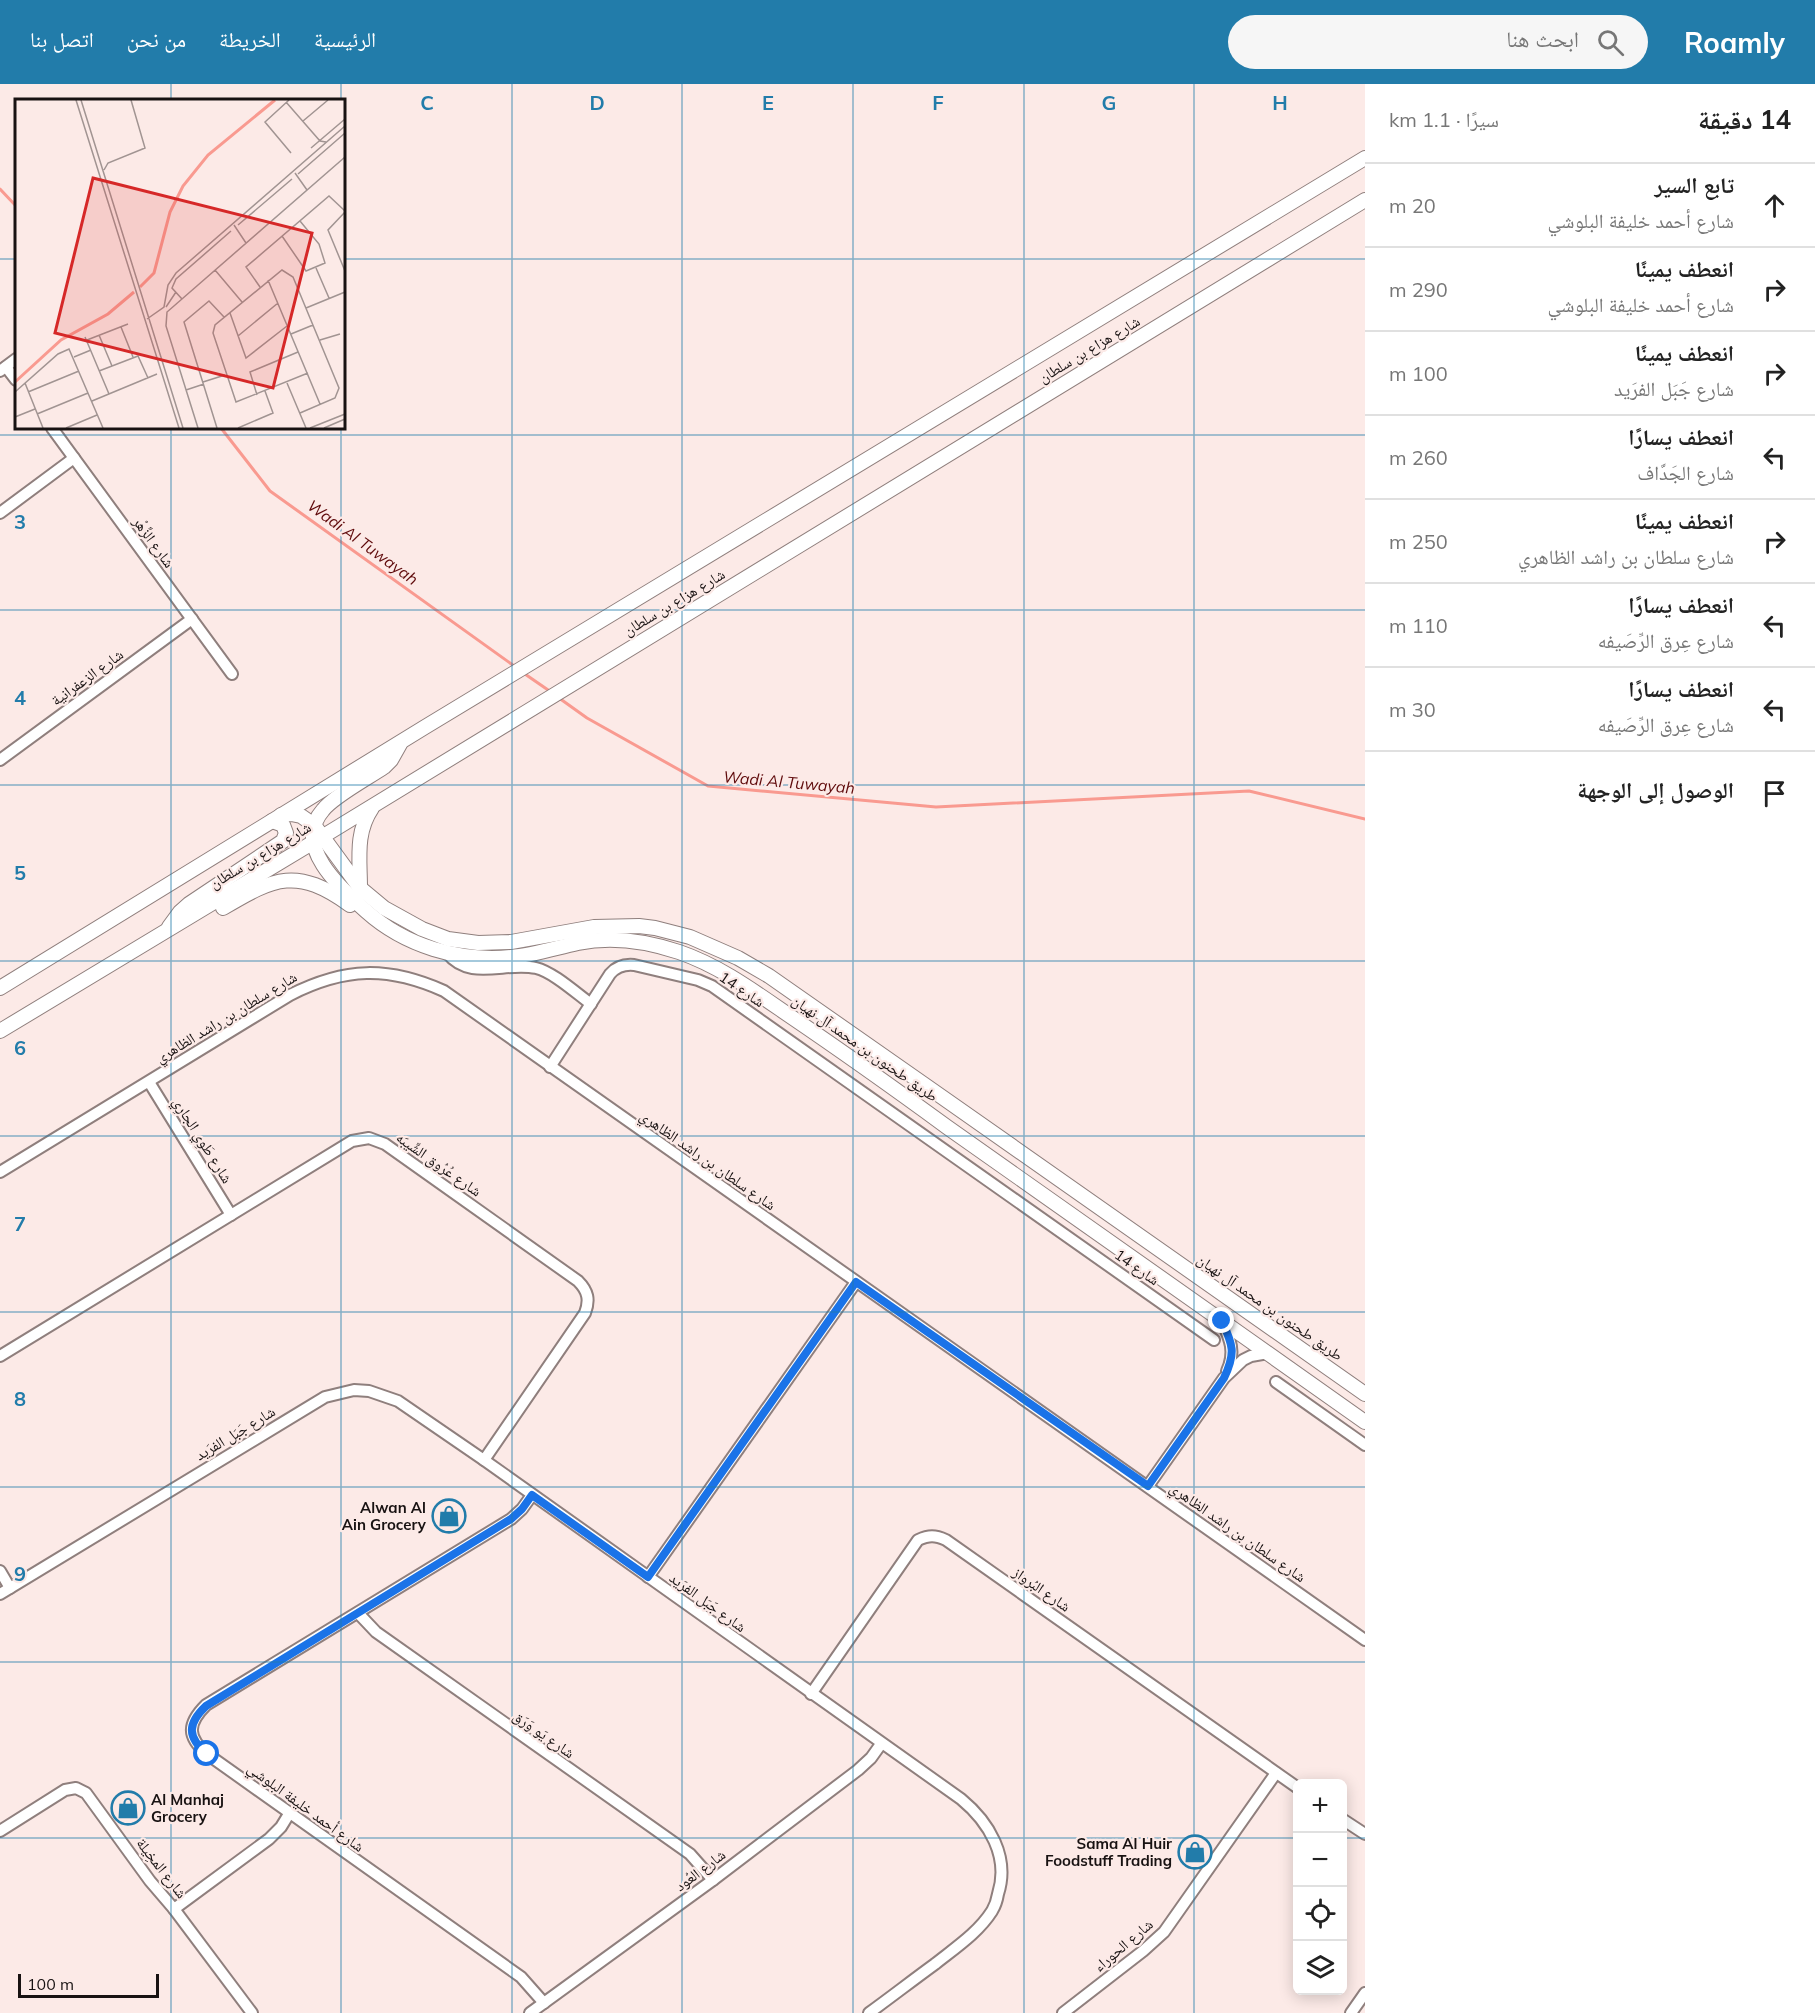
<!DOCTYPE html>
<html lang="ar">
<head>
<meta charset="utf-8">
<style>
  :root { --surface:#fff; --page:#f6f6f6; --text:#222; --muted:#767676; --line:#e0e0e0; --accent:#227caa }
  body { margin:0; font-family:Mulish,"Noto Naskh Arabic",sans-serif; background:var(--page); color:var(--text); direction:rtl }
  .controls { position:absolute; right:18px; bottom:18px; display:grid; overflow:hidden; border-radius:9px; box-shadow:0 3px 15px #0003 }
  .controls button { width:54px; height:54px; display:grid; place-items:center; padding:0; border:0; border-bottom:2px solid var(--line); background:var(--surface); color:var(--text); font:30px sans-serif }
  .scale { position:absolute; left:18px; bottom:15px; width:141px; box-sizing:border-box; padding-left:6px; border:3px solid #181212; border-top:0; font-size:16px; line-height:21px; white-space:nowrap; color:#181212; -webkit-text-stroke:4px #fceae7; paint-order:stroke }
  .stop { position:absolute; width:18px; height:18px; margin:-14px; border:4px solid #1a73e8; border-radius:50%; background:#fff }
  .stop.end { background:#1a73e8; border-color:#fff; box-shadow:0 2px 6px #0008 }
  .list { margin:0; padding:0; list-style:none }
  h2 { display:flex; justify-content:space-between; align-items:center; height:78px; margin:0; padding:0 24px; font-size:26px }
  h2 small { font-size:20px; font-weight:400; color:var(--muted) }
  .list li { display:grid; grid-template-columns:39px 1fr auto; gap:18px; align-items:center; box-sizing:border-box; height:84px; padding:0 24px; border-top:2px solid var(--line) }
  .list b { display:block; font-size:22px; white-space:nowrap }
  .list p { margin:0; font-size:20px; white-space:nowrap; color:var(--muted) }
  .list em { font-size:20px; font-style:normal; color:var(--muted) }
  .icon { flex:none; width:33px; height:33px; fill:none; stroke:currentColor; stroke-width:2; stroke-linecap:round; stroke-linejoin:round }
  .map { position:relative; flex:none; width:1365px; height:1929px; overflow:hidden; direction:ltr }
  header { display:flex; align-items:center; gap:36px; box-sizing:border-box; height:84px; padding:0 30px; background:var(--accent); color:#fff }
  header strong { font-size:28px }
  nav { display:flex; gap:33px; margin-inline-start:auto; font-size:21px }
  .search { width:420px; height:54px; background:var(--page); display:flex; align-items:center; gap:15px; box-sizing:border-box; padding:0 21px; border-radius:33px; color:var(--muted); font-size:22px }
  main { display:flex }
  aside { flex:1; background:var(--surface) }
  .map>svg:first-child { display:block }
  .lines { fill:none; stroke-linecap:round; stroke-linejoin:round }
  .stream { stroke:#f99a90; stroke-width:3 }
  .minor-casing { stroke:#8f7f7d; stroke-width:14 }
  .major-casing { stroke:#8f7f7d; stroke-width:16 }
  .minor { stroke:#fff; stroke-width:10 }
  .major { stroke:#fff; stroke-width:14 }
  .route { stroke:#1a73e8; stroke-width:8 }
  .grid { fill:none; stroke:#227caa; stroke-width:1.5; stroke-opacity:0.55 }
  .labels { text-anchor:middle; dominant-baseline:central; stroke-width:4.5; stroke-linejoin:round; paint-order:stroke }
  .street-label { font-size:15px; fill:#181212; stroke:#fceae7 }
  .poi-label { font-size:15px; font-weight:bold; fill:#181212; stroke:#fceae7; text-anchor:end }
  .water-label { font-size:16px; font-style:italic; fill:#5f0a0b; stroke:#fceae7 }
  .inset-river { fill:none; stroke:#f99a90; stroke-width:3 }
  .inset-road { fill:none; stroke:#a19492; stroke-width:1.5 }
  .view { fill:#d62828; fill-opacity:0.15; stroke:#d62828; stroke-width:3 }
  .inset-edge { fill:none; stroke:#181212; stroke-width:3 }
  .grid-label { font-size:20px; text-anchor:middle; font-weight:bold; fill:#227caa; stroke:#fceae7; stroke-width:4.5; stroke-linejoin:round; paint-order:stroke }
</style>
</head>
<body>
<header>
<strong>Roamly</strong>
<div class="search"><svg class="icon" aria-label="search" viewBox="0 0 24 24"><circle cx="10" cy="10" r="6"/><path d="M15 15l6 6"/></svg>ابحث هنا</div>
<nav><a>الرئيسية</a><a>الخريطة</a><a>من نحن</a><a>اتصل بنا</a></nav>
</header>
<main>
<aside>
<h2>14 دقيقة<small>سيرًا · 1.1 km</small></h2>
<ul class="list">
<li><svg class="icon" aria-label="ahead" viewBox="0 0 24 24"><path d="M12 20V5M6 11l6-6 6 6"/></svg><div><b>تابع السير</b><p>شارع أحمد خليفة البلوشي</p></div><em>20 m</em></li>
<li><svg class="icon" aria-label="right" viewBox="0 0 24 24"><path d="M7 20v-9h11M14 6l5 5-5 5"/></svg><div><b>انعطف يمينًا</b><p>شارع أحمد خليفة البلوشي</p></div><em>290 m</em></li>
<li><svg class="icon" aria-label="right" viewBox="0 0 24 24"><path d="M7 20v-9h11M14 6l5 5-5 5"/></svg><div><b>انعطف يمينًا</b><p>شارع جَبَل الفرَيد</p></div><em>100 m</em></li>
<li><svg class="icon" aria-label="left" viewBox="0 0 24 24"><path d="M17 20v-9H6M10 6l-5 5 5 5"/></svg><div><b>انعطف يسارًا</b><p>شارع الجَدَّاف</p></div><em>260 m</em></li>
<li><svg class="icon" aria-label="right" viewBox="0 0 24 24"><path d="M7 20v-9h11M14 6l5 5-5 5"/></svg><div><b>انعطف يمينًا</b><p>شارع سلطان بن راشد الظاهري</p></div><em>250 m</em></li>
<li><svg class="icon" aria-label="left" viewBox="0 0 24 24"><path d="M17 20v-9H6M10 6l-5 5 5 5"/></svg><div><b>انعطف يسارًا</b><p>شارع عِرق الرِّصَيفه</p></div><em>110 m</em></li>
<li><svg class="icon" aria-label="left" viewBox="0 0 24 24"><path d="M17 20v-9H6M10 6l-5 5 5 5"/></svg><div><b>انعطف يسارًا</b><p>شارع عِرق الرِّصَيفه</p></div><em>30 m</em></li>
<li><svg class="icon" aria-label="arrive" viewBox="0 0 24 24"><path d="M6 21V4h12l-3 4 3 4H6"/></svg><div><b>الوصول إلى الوجهة</b></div></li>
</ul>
</aside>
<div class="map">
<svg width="1365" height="1929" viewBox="0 0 1365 1929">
  <rect width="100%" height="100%" fill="#fceae7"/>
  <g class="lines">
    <g class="stream">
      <path d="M0 105 16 122"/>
      <path d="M221 344 270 407 517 584"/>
      <path d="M522 588 551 608"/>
      <path d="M559 614 587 634 708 702 936 723 1249 707 1365 735"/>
    </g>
    <g class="minor-casing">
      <g id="minor">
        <path d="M6 283 16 296"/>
        <path d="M0 287 16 275"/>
        <path d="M52 344 232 590"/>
        <path d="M0 429 74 374"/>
        <path d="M0 676 192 535"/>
        <path d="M447 869C470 898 506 877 536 884 553 888 576 909 591 920"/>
        <path d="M550 983 610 890C616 883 624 880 634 881L698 896 712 902 1214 1256"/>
        <path d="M149 998 231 1131"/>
        <path d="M0 1088 290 911C345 883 388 882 444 907L1365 1556"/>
        <path d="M1222 1237C1230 1255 1236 1268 1227 1287"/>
        <path d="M0 1272 352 1057 369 1054 385 1060 578 1197C588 1207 590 1216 585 1229L484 1376"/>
        <path d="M1276 1298 1365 1361"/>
        <path d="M1148 1402 1224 1294 1243 1276 1251 1272 1268 1269"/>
        <path d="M532 1411 522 1425 511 1435 206 1621C187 1640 187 1653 207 1670L521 1893 544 1919"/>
        <path d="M0 1487 10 1504"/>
        <path d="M648 1493 856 1198"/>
        <path d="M0 1510 325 1313 354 1306 369 1307 398 1317 484 1376 961 1715C989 1738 1010 1773 998 1810 997 1816 995 1822 992 1827 978 1849 955 1864 935 1880 913 1896 891 1913 869 1929"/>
        <path d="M358 1529 376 1548 690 1770 713 1796"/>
        <path d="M811 1610 918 1456C929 1451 935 1451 946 1456L1298 1704"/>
        <path d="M1342 1735 1365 1750"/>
        <path d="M0 1747 65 1706 76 1704 86 1709 150 1797 174 1825 252 1929"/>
        <path d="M174 1825 269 1755 281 1743 289 1730"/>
        <path d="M530 1929 713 1796 858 1686 871 1674 881 1660"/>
        <path d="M1063 1929 1143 1867 1164 1848 1276 1689"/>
        <path d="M1351 1929 1365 1909"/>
      </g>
    </g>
    <g class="major-casing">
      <g id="major">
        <path d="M400 660 391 676 384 683C368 694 334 712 323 726 292 761 340 804 366 827 405 862 459 878 511 873 534 871 555 864 578 859 611 852 646 857 679 868 720 882 755 908 790 932 843 968 895 1005 947 1043 1085 1142 1226 1239 1365 1338"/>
        <path d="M281 731 291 730 301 732 314 741 360 804 384 824 422 845 448 855 478 859 511 858 594 843 639 842 655 844 690 853 738 874 769 892 922 999 1365 1310"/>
        <path d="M360 804C360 775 355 749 372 724"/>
        <path d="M223 824C275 793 297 783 350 821"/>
        <path d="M169 843 180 828 189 820 283 757 286 749 283 741 272 737"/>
        <path d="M0 904 425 643 1365 74"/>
        <path d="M0 947 312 759 1365 116"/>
      </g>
    </g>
    <use href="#minor" class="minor"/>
    <use href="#major" class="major"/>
  </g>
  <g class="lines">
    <path class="route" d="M207 1670C187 1653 187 1640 206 1622L511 1435 522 1425 532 1411 648 1493 856 1198 1148 1402 1224 1294C1236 1269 1233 1261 1222 1237"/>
  </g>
  <path class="grid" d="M171 0V16M341 0V16M512 0V1929M682 0V1929M853 0V1929M1024 0V1929M1194 0V1929M0 175H16M344 175H1365M171 344V1929M341 344V1929M0 351H1365M0 526H1365M0 701H1365M0 877H1365M0 1052H1365M0 1228H1365M0 1403H1365M0 1578H1365M0 1754H1298M1342 1754H1365"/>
  <defs>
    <g id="shop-ring" transform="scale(1.725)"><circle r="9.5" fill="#fceae7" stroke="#227caa" stroke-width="1.5"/><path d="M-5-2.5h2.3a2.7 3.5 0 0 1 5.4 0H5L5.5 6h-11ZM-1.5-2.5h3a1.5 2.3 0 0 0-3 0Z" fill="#227caa"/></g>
  </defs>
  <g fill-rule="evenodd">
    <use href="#shop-ring" x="449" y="1432"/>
    <use href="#shop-ring" x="128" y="1724"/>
    <use href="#shop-ring" x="1195" y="1768"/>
  </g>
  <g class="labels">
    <g class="street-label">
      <text transform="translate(1089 265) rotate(-31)">شارع هزاع بن سلطان</text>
      <text transform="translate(154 458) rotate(54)">شارع الزَّهْر</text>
      <text transform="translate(674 518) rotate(-31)">شارع هزاع بن سلطان</text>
      <text transform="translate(87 593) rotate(-36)">شارع الزعفرانية</text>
      <text transform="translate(260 771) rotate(-31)">شارع هزاع بن سلطان</text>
      <text transform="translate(742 905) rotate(34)">شارع 14</text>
      <text transform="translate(226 933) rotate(-31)">شارع سلطان بن راشد الظاهري</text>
      <text transform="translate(865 964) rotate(35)">طريق طحنون بن محمد آل نهيان</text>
      <text transform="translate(203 1056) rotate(58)">شارع طَوِي الجارِي</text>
      <text transform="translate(708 1076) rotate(35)">شارع سلطان بن راشد الظاهري</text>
      <text transform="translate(439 1080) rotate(35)">شارع عُرُوق الشِّيبَه</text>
      <text transform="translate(1137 1183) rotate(35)">شارع 14</text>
      <text transform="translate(1270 1223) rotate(35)">طريق طحنون بن محمد آل نهيان</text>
      <text transform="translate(235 1349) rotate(-31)">شارع جَبَل الفرَيد</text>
      <text transform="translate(1238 1448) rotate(35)">شارع سلطان بن راشد الظاهري</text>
      <text transform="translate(1042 1505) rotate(35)">شارع البُرواز</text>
      <text transform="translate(708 1518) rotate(36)">شارع جَبَل الفرَيد</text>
      <text transform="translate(544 1650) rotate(35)">شارع يَو وَرَق</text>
      <text transform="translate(306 1723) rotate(36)">شارع أحمد خليفة البلوشي</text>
      <text transform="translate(162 1784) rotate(52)">شارع المخِيلة</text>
      <text transform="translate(700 1786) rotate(-37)">شارع العُود</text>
      <text transform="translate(1123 1861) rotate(-40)">شارع الحوراء</text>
    </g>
    <g class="poi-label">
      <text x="426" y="1423">Alwan Al<tspan x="426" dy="17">Ain Grocery</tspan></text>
      <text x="151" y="1715" text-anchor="start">Al Manhaj<tspan x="151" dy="17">Grocery</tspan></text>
      <text x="1172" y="1759">Sama Al Huir<tspan x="1172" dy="17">Foodstuff Trading</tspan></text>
    </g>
    <g class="water-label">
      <text transform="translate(363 458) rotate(36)">Wadi Al Tuwayah</text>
      <text transform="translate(789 698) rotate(5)">Wadi Al Tuwayah</text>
    </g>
  </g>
  <g transform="translate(15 15)">
    <rect width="330" height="330" fill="#fceae7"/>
    <path class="inset-river" d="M125 188 139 174 155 113 168 87 193 56 260 1M0 283 46 241 93 215 119 193"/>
    <path class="inset-road" d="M61 1 164 329M66 1 168 329M274 1 250 23 276 54M271 3 305 42 311 43M288 22 313 1M296 49 330 20M89 71 93 64 130 49 116 1M280 74 292 91M283 75 330 34M330 113 313 131 330 172M219 126 231 144M223 126 277 80M267 137 291 172 310 164 304 145 285 122M301 169 314 199M200 171 227 203M253 181 305 305M245 188 231 168 314 97 330 112M167 200 157 189 161 180 216 132M151 208 161 193M291 209 330 193M215 214 231 259 272 227M132 220 149 208 153 186 161 174 330 27M106 228 118 258M276 235 298 226M84 236 97 267M223 237 263 204M70 238 94 295M72 241 113 225M305 241 325 235M59 258 76 251M84 272 123 257 133 279M188 283 210 276M10 284 28 329M272 284 291 329M171 291 189 285M0 293 43 255 54 250 88 329M13 293 64 272M242 296 235 273 283 253M77 302 142 275M285 314 320 299 324 289 278 178 267 171 200 226 198 234 221 303 293 274M22 315 73 294M0 318 20 310M51 329 82 316M183 329 151 227 152 213 330 58M202 329 169 223 194 202 209 218M223 329 258 314 250 292M295 329 330 315M309 329 330 320"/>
    <path class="view" d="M78 79 297 134 258 289 40 234Z"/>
    <rect width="330" height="330" class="inset-edge"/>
  </g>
  <g class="grid-label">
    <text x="427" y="26">C</text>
    <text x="597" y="26">D</text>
    <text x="768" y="26">E</text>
    <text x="938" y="26">F</text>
    <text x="1109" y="26">G</text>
    <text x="1280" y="26">H</text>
    <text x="20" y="445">3</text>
    <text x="20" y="621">4</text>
    <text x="20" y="796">5</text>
    <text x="20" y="971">6</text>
    <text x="20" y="1147">7</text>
    <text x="20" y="1322">8</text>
    <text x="20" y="1497">9</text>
  </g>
</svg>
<div class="controls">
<button>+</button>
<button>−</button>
<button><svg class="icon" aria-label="locate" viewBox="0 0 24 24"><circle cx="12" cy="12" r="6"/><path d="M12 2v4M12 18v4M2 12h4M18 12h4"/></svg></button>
<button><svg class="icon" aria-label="layers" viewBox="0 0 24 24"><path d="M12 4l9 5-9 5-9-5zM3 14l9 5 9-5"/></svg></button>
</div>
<div class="scale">100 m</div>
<div class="stop" style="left:207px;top:1670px"></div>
<div class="stop end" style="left:1222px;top:1237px"></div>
</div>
</main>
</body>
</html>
